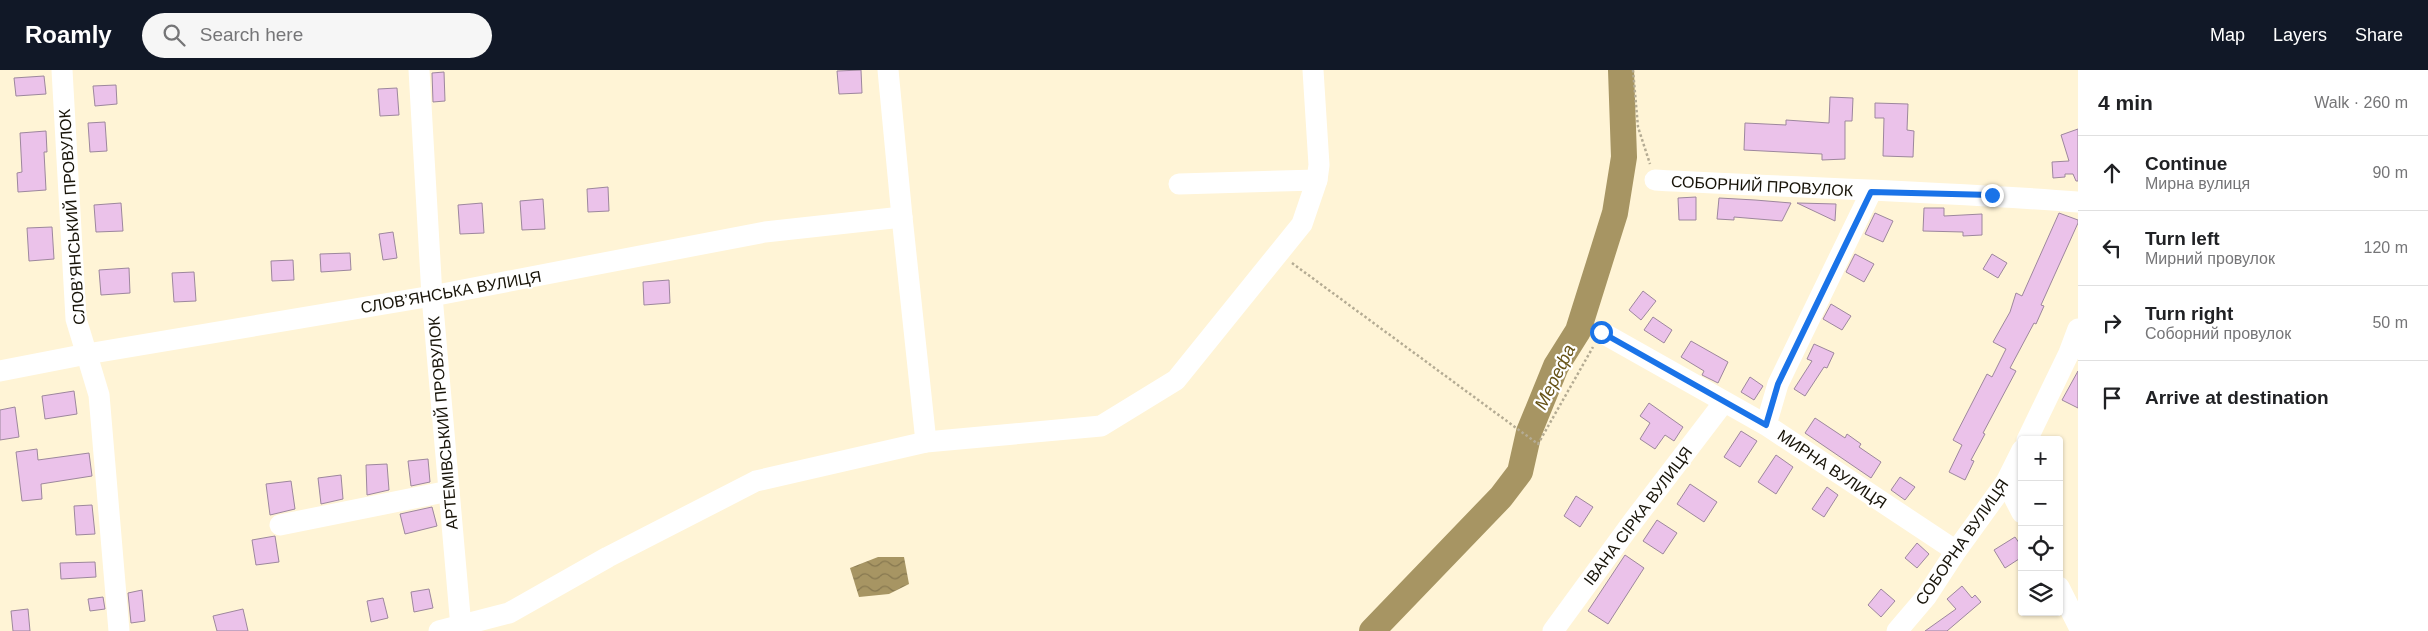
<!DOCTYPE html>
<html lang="en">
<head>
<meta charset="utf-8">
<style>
  :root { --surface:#fff; --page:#f6f6f6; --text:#202124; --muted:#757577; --line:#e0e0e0; --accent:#111827 }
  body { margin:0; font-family:Arial,sans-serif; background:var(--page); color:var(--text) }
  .controls { position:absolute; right:15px; bottom:15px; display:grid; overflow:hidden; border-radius:5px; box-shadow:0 1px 4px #0004 }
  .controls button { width:45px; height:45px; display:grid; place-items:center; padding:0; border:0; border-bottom:1px solid var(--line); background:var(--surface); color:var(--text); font:25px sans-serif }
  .stop { position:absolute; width:15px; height:15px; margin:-11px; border:4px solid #1a73e8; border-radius:50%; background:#fff }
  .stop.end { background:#1a73e8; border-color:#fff; box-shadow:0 1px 5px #0008 }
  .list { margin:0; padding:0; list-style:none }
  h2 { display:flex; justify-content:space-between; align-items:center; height:65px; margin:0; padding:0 20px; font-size:21px }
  h2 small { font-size:16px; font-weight:400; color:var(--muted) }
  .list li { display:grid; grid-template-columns:32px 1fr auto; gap:15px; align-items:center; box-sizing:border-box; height:75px; padding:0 20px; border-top:1px solid var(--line) }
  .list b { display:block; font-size:19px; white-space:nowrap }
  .list p { margin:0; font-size:16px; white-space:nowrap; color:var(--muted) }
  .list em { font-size:16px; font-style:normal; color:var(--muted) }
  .icon { flex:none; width:28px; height:28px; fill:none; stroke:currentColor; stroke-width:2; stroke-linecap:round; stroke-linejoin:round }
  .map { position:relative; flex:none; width:2078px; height:561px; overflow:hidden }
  header { display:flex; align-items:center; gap:30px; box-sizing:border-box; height:70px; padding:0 25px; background:var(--accent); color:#fff }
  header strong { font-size:24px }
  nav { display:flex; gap:28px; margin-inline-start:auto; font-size:18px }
  .search { width:350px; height:45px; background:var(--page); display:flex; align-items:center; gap:12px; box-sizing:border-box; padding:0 18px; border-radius:28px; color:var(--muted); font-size:19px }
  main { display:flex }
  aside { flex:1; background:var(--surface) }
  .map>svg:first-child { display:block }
  .water { fill:url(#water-waves) }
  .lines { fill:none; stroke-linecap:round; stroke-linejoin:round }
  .river { stroke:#a79563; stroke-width:26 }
  .building { fill:#ebc2ea; stroke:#9d879d }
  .path { stroke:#b4ab93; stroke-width:2.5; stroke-dasharray:2.5 2.5; stroke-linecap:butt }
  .minor { stroke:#fff; stroke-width:21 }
  .route { stroke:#1a73e8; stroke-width:6 }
  .labels { text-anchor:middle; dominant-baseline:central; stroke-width:4.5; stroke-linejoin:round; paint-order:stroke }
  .street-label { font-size:16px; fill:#181409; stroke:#fff }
  .water-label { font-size:18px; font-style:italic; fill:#675317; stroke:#fff }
</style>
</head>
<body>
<header>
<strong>Roamly</strong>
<div class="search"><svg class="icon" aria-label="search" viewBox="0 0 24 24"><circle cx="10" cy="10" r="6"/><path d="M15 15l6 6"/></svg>Search here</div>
<nav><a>Map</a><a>Layers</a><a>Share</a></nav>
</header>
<main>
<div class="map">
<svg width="2078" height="561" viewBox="0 0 2078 561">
  <defs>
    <pattern id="water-waves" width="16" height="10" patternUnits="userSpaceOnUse" patternTransform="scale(1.25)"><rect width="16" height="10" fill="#a79563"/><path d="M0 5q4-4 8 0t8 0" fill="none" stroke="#877850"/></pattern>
  </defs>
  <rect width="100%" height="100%" fill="#fff4d6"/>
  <path class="water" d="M878 487H904L909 514 889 524 859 527 850 498Z"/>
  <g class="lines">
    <path class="river" d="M1372 561 1501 427 1520 402 1529 362 1556 296 1578 261 1615 143 1624 87 1621 0"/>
  </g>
  <g class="building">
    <path d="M861 0 862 23 839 24 837 1Z"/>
    <path d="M444 2 445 31 433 32 432 3Z"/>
    <path d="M44 6 46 24 16 26 14 8Z"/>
    <path d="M116 15 117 34 95 36 93 16Z"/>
    <path d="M397 18 399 45 380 46 378 19Z"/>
    <path d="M1830 27 1853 28 1852 51H1845V89L1822 90V84L1744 80 1745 53 1786 55V50L1829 53Z"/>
    <path d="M1875 33 1908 34 1907 60 1914 61 1913 87 1883 86 1884 48H1875Z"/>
    <path d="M105 52 107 81 90 82 88 53Z"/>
    <path d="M2078 59V111H2076L2073 104H2065V107L2053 108 2052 92 2069 91 2061 65Z"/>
    <path d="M46 61 47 82H44L46 120 18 122 17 103 22 102 20 63Z"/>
    <path d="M608 117 609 141 588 142 587 119Z"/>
    <path d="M1696 127V150H1679L1678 128Z"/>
    <path d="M1719 128 1755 130 1791 133 1782 151 1734 147V150L1717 149Z"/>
    <path d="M543 129 545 159 522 160 520 131Z"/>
    <path d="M121 133 123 161 96 162 94 135Z"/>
    <path d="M482 133 484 163 460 164 458 135Z"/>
    <path d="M1798 133 1836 134 1835 151 1797 133Z"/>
    <path d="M1924 138H1944V146L1982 144V165L1963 166V162L1923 161Z"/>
    <path d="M1875 143 1893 151 1883 172 1865 164Z"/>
    <path d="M2059 143 2078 150V153L2041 235 2044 236 2036 254 2034 253 2010 298 2016 301 1983 363 1985 364 1971 390 1974 391 1965 410 1949 402 1962 375 1953 370 1987 304 1992 307 2006 279 1993 272 2010 242 2016 223 2022 226Z"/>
    <path d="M52 157 54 189 29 191 27 158Z"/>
    <path d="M393 162 397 188 383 190 379 164Z"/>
    <path d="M350 183 351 200 321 202 320 184Z"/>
    <path d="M1855 184 1874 194 1864 212 1846 202Z"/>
    <path d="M1992 184 2007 193 1998 208 1983 199Z"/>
    <path d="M293 190 294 210 272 211 271 191Z"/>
    <path d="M129 198 130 223 101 225 99 200Z"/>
    <path d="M194 202 196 231 174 232 172 203Z"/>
    <path d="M669 210 670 233 644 235 643 212Z"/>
    <path d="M1643 221 1656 231 1641 250 1629 240Z"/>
    <path d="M1831 234 1851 246 1842 260 1823 249Z"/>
    <path d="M1653 247 1672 260 1664 273 1644 260Z"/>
    <path d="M1691 271 1728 292 1718 313 1702 305 1704 301 1681 287Z"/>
    <path d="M1814 274 1834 283 1827 298 1824 297 1805 326 1794 319 1812 291 1807 289Z"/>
    <path d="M2078 301V338L2062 330Z"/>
    <path d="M1750 307 1763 316 1754 330 1741 322Z"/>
    <path d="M74 321 77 344 45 349 42 326Z"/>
    <path d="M1649 333 1683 357 1674 371 1665 365 1655 379 1640 369 1650 353 1640 346Z"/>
    <path d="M15 337 19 367 0 370V340Z"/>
    <path d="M1815 348 1845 368 1847 364 1861 374 1859 377 1881 392 1871 408 1805 363Z"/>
    <path d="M1741 361 1757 371 1740 397 1724 387Z"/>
    <path d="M37 379 38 390 89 383 92 406 41 414 42 429 22 431 16 382Z"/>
    <path d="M1776 385 1793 397 1776 424 1758 412Z"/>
    <path d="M428 389 430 412 411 416 408 391Z"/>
    <path d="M387 394 389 420 367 425 366 395Z"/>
    <path d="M341 405 343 429 321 434 318 408Z"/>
    <path d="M1900 407 1915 417 1905 430 1891 420Z"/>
    <path d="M291 411 295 439 270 445 266 414Z"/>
    <path d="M1690 414 1717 432 1704 452 1677 434Z"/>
    <path d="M1827 417 1838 425 1824 447 1812 439Z"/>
    <path d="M1576 426 1593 437 1580 457 1564 446Z"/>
    <path d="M92 435 95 464 76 465 74 436Z"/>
    <path d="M432 437 437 456 405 464 400 444Z"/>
    <path d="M1657 450 1677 463 1663 484 1643 471Z"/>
    <path d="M275 466 279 492 256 495 252 470Z"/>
    <path d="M2015 467 2022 477V487L2005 498 1994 480Z"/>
    <path d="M1917 473 1929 484 1917 498 1905 488Z"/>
    <path d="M1625 485 1644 498 1608 554 1588 541Z"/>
    <path d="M95 492 96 507 61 509 60 493Z"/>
    <path d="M1962 516 1972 528 1975 525 1981 532 1947 561H1925L1956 539 1947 529Z"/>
    <path d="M429 519 433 538 414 542 411 522Z"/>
    <path d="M1881 519 1895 531 1881 547 1868 535Z"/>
    <path d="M142 520 145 551 131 553 128 523Z"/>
    <path d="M103 527 105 539 90 541 88 529Z"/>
    <path d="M383 528 388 548 371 552 367 531Z"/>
    <path d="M28 539 30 561H13L11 541Z"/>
    <path d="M243 539 248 561H217L213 546Z"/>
  </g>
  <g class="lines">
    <g class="path">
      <path d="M1633 0 1638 57 1650 94"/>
      <path d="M1292 193 1538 374 1593 277"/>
    </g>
    <g class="minor">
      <path d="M62 0 76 249 99 325 119 561"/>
      <path d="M419 0 432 226 461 557"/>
      <path d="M888 0 902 147 926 372"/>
      <path d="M1655 110C1796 118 1937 121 2078 132"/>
      <path d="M1179 114 1317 110"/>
      <path d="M1601 262 1766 355 1956 481"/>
      <path d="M0 301 87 284 432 226 765 162 902 147"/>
      <path d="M1766 355 1778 314 1871 122"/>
      <path d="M2027 370 2069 283 2078 259"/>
      <path d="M2006 412 2022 443"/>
      <path d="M280 455 449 421"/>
      <path d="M2059 517 2078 555"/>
      <path d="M439 561 509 543 608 487 756 411 926 372 1101 356 1176 310 1302 154 1317 110 1319 95 1313 0"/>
      <path d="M1553 561 1634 450 1724 332"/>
      <path d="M1897 561 1926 527 1956 481 2006 412 2022 380"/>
    </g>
  </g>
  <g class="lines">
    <path class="route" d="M1601 262 1766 355 1778 314 1871 122 1992 125"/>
  </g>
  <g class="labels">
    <g class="street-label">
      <text transform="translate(1762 116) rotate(3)">СОБОРНИЙ ПРОВУЛОК</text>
      <text transform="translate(72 147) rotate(-94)">СЛОВ’ЯНСЬКИЙ ПРОВУЛОК</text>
      <text transform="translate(451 222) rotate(-10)">СЛОВ’ЯНСЬКА ВУЛИЦЯ</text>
      <text transform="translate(443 353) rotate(-95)">АРТЕМІВСЬКИЙ ПРОВУЛОК</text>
      <text transform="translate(1832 399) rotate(34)">МИРНА ВУЛИЦЯ</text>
      <text transform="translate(1638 446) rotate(-53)">ІВАНА СІРКА ВУЛИЦЯ</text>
      <text transform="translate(1962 472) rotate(-55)">СОБОРНА ВУЛИЦЯ</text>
    </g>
    <g class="water-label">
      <text transform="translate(1555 307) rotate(-64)">Мерефа</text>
    </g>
  </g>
</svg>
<div class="controls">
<button>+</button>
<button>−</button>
<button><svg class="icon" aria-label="locate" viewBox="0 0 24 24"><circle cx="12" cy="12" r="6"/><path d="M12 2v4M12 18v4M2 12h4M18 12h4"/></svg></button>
<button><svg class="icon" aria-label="layers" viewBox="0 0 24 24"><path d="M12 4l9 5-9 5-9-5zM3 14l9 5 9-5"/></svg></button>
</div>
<div class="stop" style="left:1601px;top:262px"></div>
<div class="stop end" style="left:1992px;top:125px"></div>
</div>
<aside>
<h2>4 min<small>Walk · 260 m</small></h2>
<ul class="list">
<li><svg class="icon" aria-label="ahead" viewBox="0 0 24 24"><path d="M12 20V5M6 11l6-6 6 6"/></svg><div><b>Continue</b><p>Мирна вулиця</p></div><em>90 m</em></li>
<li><svg class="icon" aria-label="left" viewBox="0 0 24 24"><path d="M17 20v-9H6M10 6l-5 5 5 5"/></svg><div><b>Turn left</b><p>Мирний провулок</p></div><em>120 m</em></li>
<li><svg class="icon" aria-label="right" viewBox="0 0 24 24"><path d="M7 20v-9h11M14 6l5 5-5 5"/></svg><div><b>Turn right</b><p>Соборний провулок</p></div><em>50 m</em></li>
<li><svg class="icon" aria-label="arrive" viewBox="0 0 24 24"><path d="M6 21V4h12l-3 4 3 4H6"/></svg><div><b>Arrive at destination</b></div></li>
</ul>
</aside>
</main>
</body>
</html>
